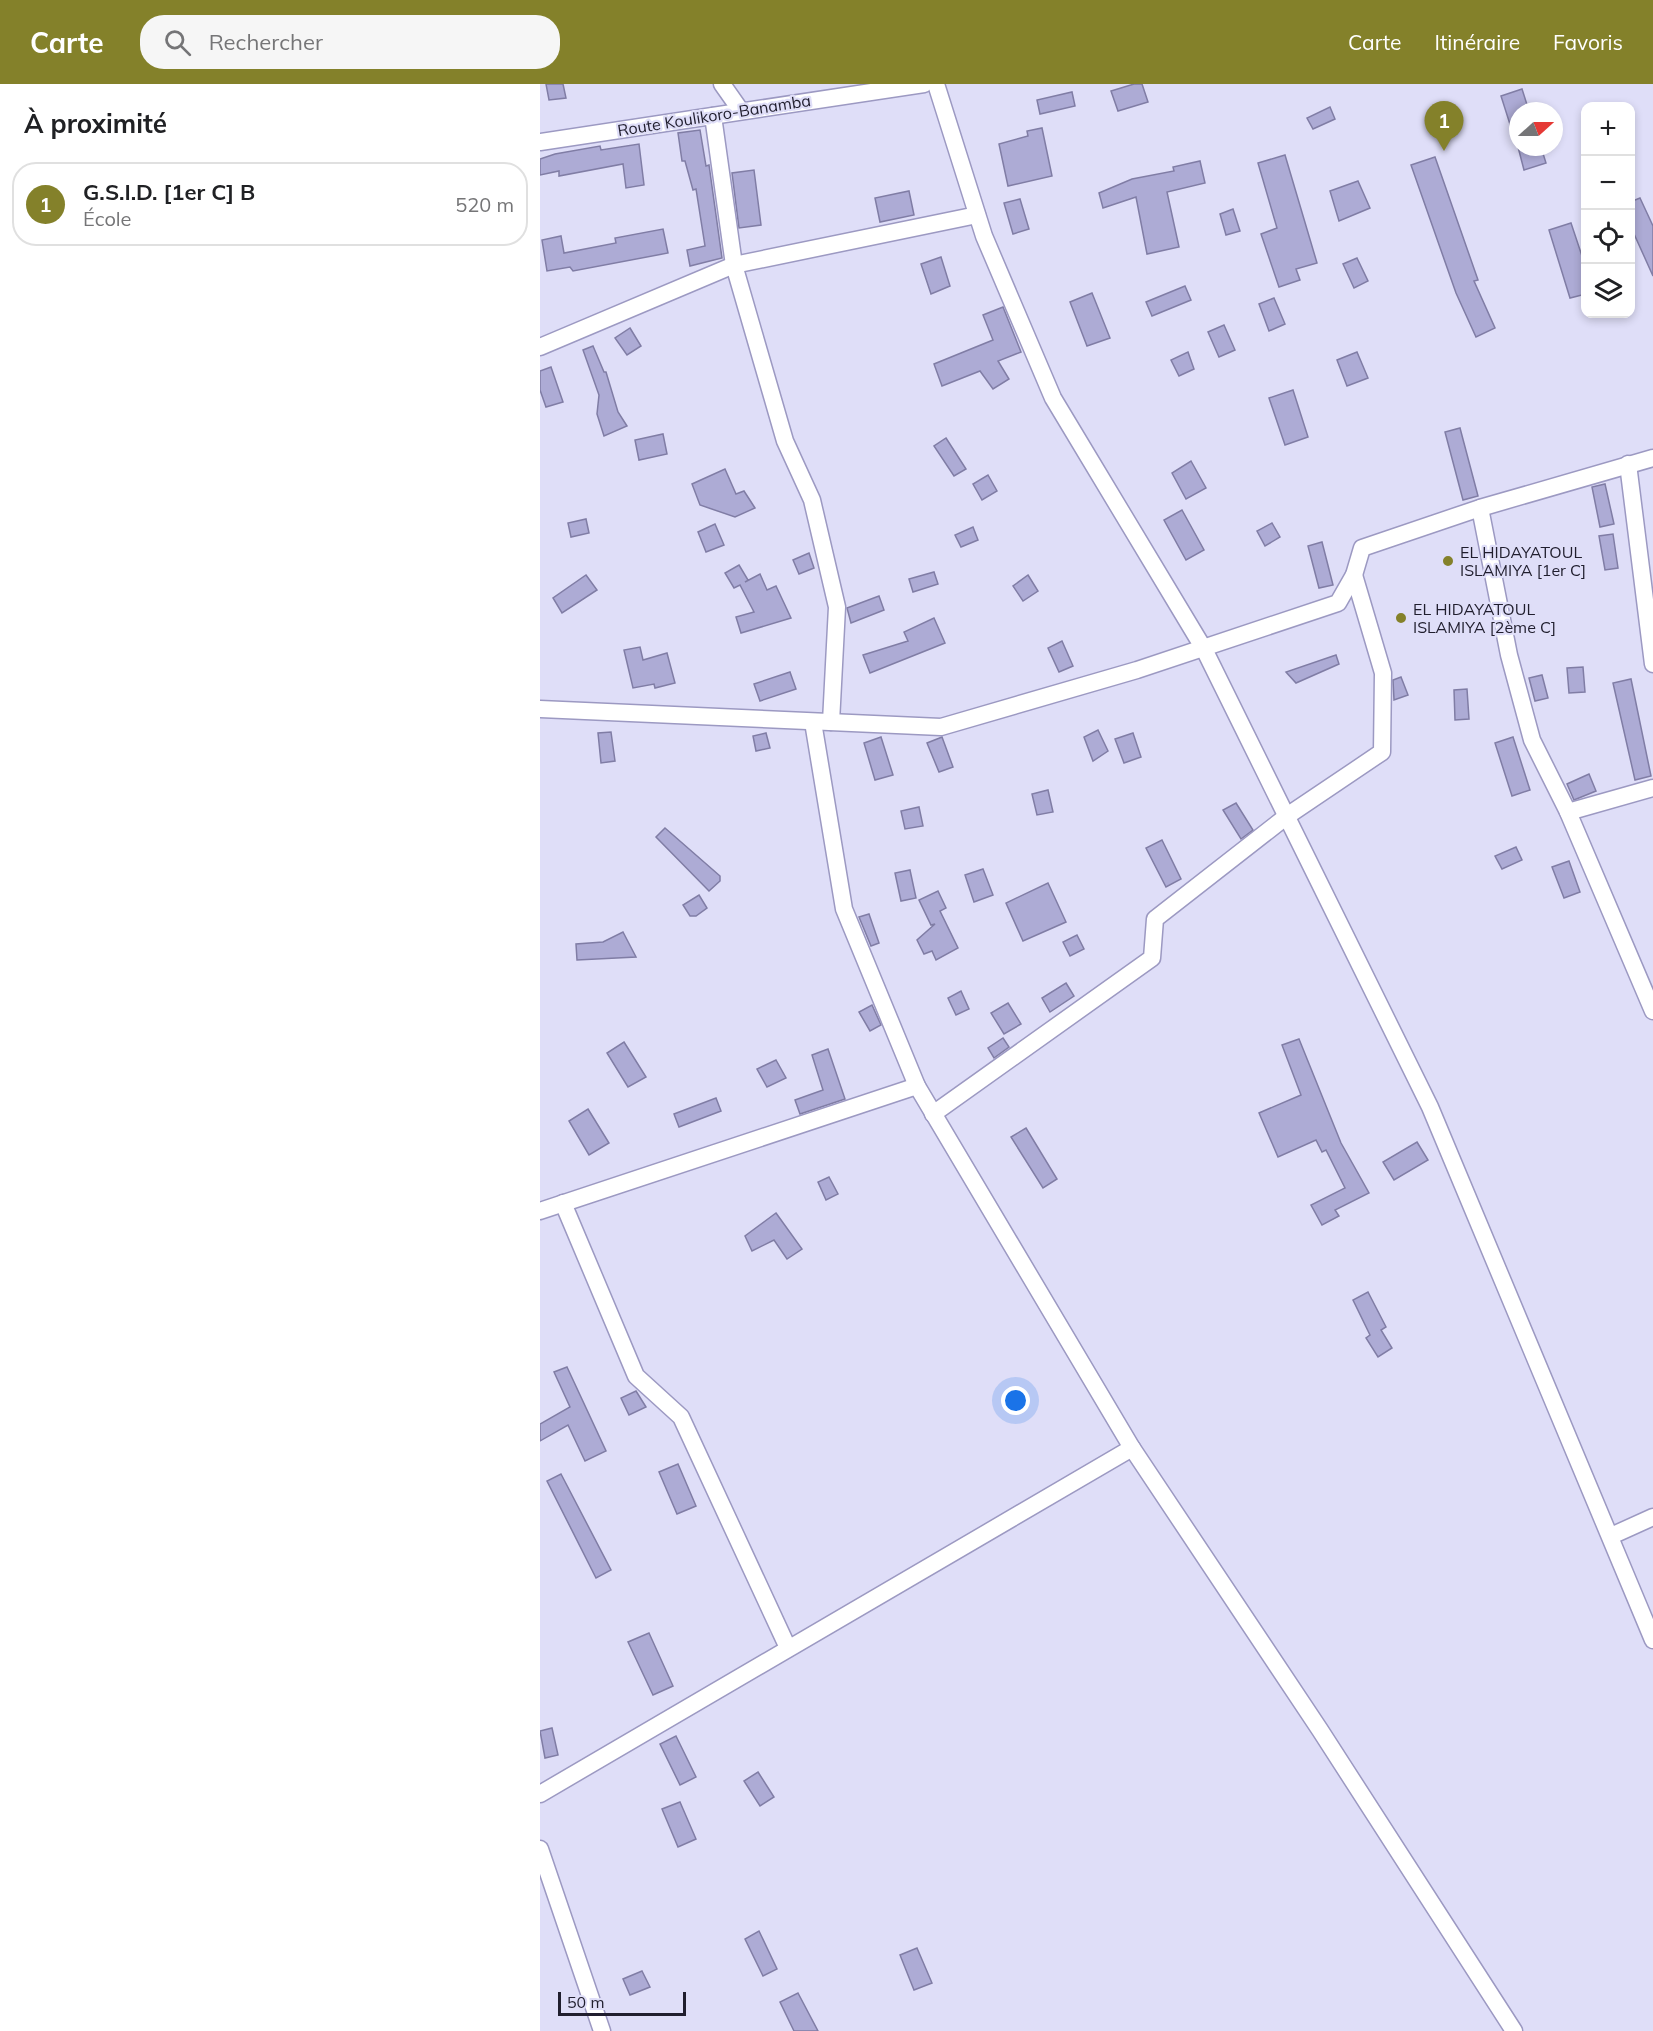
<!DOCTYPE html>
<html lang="fr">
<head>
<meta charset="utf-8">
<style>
  :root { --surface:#fff; --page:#f6f6f6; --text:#202124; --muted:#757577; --line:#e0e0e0; --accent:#84812a }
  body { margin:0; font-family:Mulish,sans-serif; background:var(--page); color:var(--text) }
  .controls { position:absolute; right:18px; top:18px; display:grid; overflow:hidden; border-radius:12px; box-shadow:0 3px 9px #0003 }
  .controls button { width:54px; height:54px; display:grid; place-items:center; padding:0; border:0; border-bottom:2px solid var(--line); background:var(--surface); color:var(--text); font:30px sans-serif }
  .compass { position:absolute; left:969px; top:18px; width:54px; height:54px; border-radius:50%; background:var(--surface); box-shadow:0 3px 9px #0003; rotate:69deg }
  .scale { position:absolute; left:18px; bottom:15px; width:128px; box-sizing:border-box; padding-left:6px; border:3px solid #201e2e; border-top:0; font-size:16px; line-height:21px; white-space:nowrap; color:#201e2e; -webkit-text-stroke:4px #dfdef8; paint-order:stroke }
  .you { position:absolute; left:476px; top:1317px; width:21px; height:21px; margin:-15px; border:4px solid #fff; border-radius:50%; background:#1a73e8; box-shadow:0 0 0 9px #1a73e833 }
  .badge { display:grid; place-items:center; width:39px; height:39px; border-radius:50%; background:var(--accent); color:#fff; font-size:20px; font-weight:700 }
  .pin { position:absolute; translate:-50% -50px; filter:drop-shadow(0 2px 3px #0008) }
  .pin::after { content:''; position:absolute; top:32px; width:21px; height:18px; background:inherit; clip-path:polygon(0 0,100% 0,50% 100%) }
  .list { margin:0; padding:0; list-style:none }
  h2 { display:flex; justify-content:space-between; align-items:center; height:78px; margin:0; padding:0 24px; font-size:26px }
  h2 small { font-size:20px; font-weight:400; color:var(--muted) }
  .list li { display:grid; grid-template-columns:39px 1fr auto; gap:18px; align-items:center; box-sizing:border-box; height:84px; margin:0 12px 12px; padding:0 12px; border:2px solid var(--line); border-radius:24px }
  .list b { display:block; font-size:22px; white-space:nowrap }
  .list p { margin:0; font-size:20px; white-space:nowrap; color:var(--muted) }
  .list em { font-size:20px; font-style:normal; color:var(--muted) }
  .icon { flex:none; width:33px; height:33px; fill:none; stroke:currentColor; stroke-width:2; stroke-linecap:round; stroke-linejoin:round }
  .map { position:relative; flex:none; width:1113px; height:1947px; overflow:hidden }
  header { display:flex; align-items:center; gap:36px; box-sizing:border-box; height:84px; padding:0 30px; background:var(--accent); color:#fff }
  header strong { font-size:28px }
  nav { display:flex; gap:33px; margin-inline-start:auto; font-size:21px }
  .search { width:420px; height:54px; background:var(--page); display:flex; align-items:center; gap:15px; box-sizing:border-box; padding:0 21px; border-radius:24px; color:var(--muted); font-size:22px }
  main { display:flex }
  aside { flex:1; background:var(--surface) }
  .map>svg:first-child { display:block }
  .building { fill:#adabd5; stroke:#807da5; stroke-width:1.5 }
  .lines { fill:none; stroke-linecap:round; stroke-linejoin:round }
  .minor-casing { stroke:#9c99c2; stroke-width:19 }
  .minor { stroke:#fff; stroke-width:16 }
  .poi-dot { fill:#84812a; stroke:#dfdef8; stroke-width:2 }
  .labels { text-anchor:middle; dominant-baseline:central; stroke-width:4.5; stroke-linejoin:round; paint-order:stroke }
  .street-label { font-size:16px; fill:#201e2e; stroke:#dfdef8 }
  .poi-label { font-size:16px; fill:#201e2e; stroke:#dfdef8; text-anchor:start }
</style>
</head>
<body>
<header>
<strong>Carte</strong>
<div class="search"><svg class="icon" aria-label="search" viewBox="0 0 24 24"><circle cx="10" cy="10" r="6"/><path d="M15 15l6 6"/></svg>Rechercher</div>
<nav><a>Carte</a><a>Itinéraire</a><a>Favoris</a></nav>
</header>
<main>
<aside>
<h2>À proximité<small></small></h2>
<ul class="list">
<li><span class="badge">1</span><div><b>G.S.I.D. [1er C] B</b><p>École</p></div><em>520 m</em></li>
</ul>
</aside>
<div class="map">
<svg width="1113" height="1947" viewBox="0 0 1113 1947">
  <rect width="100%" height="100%" fill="#dfdef8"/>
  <g class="building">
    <path d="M6 0H23L26 14 9 16Z"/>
    <path d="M594 0H602L608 18 578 27 571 7Z"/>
    <path d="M982 5 989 27H978V56H975L961 12Z"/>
    <path d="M532 8 535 22 500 30 497 16Z"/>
    <path d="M790 23 795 35 773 45 767 34Z"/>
    <path d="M502 44 512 92 468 102 459 60 488 52 487 47Z"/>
    <path d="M160 46 166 82 169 81 182 174 150 182 147 166 165 162 156 105 153 106 145 77H142L138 49Z"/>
    <path d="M99 60 104 101 86 104 83 80 19 92V87L0 91V75L15 70 60 62 61 66Z"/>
    <path d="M978 63H1001L1006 79 984 86Z"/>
    <path d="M745 71 777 179 756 185 760 196 739 203 721 150 737 144 718 79Z"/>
    <path d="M895 73 938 196 934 197 955 244 936 253 916 209 871 81Z"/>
    <path d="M660 77 665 99 627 108 639 163 607 170 596 113 563 124 559 109 592 95 634 87 633 83Z"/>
    <path d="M214 86 221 141 199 144 192 89Z"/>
    <path d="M818 97 830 124 799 137 790 107Z"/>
    <path d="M369 107 374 131 340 138 335 114Z"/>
    <path d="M1100 114 1113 142V192L1090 141V118Z"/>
    <path d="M480 115 489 145 473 150 464 119Z"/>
    <path d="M693 125 700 147 686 151 680 130Z"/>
    <path d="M1031 139 1046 184V210L1030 214 1009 146Z"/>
    <path d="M123 145 128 169 33 187 30 183 7 187 2 156 21 152 24 169 76 159 75 154Z"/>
    <path d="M401 173 410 202 391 210 381 180Z"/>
    <path d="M817 174 828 197 814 204 803 180Z"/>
    <path d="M645 202 651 216 612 232 606 218Z"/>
    <path d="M552 209 570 254 547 262 530 218Z"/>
    <path d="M734 214 745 240 729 247 719 220Z"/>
    <path d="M463 223 481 268 458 277 469 295 453 305 440 287 402 302 394 280 453 256 443 231Z"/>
    <path d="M684 241 695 266 679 273 668 248Z"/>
    <path d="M90 244 101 262 87 271 75 254Z"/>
    <path d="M53 262 64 288H66L78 328 87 342 64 352 57 330 59 311 43 266Z"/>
    <path d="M648 268 654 285 639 292 631 276Z"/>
    <path d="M817 268 828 294 807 302 797 276Z"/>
    <path d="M11 283 23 318 6 323 0 306V287Z"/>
    <path d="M753 306 768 353 745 361 729 314Z"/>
    <path d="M920 344 938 412 923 416 905 348Z"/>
    <path d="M123 350 127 370 99 376 95 356Z"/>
    <path d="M406 354 426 385 414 392 394 362Z"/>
    <path d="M651 377 666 404 646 415 632 389Z"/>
    <path d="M185 385 196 410 204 407 215 424 195 433 160 421 152 400Z"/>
    <path d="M448 391 457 407 442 416 433 400Z"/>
    <path d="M1065 400 1074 440 1060 443 1052 403Z"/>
    <path d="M642 426 664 466 646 476 624 436Z"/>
    <path d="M46 435 49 449 31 453 28 439Z"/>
    <path d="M732 439 740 453 725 462 717 447Z"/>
    <path d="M175 440 184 461 166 468 158 448Z"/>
    <path d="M433 443 438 456 421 463 415 451Z"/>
    <path d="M1073 450 1078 484 1065 486 1059 452Z"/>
    <path d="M782 458 793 501 779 504 768 462Z"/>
    <path d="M269 469 274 484 259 490 253 476Z"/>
    <path d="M199 481 208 496 205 498 220 490 227 506 236 502 251 534 201 549 196 533 214 528 200 501 194 504 185 489Z"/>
    <path d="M394 488 398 500 373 508 369 495Z"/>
    <path d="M46 491 57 506 22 529 13 514Z"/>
    <path d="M488 491 498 507 483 517 473 502Z"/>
    <path d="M339 512 344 526 311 539 307 524Z"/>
    <path d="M394 534 405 559 330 589 323 571 368 557 364 548Z"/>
    <path d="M522 557 533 582 519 588 508 564Z"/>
    <path d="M100 563 103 576 127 569 135 599 115 604 114 600 93 604 84 566Z"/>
    <path d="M796 571 799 580 756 599 746 588Z"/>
    <path d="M1043 583 1045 608 1029 609 1027 584Z"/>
    <path d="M250 588 256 605 220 617 214 600Z"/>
    <path d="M1002 591 1008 614 995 617 989 594Z"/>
    <path d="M861 593 868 611 854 616 853 596Z"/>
    <path d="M1091 595 1111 692 1095 696 1073 599Z"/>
    <path d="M927 605 929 635 915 636 914 606Z"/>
    <path d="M558 646 568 667 553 677 544 653Z"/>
    <path d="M71 648 75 677 61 679 58 649Z"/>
    <path d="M226 649 230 664 216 667 213 652Z"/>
    <path d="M593 649 601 673 584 679 575 655Z"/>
    <path d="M341 653 353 691 335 696 324 659Z"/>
    <path d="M402 653 413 683 399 688 387 659Z"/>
    <path d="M973 653 990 706 972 712 955 659Z"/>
    <path d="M1049 690 1056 707 1034 716 1027 700Z"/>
    <path d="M508 706 513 728 497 731 492 710Z"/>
    <path d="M696 719 713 746 701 755 683 726Z"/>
    <path d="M379 723 383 742 365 745 361 727Z"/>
    <path d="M125 744 180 792V797L169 807 116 753Z"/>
    <path d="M622 756 641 795 626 803 606 764Z"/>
    <path d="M976 763 982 776 962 785 955 772Z"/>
    <path d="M1029 777 1040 808 1024 814 1012 783Z"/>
    <path d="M443 785 453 811 434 818 425 791Z"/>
    <path d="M370 786 376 814 361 817 355 789Z"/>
    <path d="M508 799 526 838 483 857 466 819Z"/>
    <path d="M398 807 406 824 400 827 418 864 396 876 392 867 384 870 377 856 395 840 391 841 379 816Z"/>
    <path d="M159 811 167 824 156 832H150L143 821Z"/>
    <path d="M329 830 339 859 331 862 319 833Z"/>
    <path d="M83 848 96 873 37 876 36 860 63 858Z"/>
    <path d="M537 851 544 865 530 872 523 858Z"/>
    <path d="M526 899 534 912 510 928 502 914Z"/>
    <path d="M421 907 429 925 416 931 408 914Z"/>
    <path d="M468 919 481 940 464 950 451 929Z"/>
    <path d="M332 921 341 941 330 947 319 928Z"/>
    <path d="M463 954 469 963 454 974 448 964Z"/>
    <path d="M759 955 801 1059 829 1109 795 1126 799 1132 782 1141 771 1121 805 1104 786 1066 782 1068 776 1056 738 1073 719 1029 761 1011 742 961Z"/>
    <path d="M84 958 106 993 88 1003 67 969Z"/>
    <path d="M288 965 305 1015 260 1030 255 1016 283 1006 272 971Z"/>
    <path d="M236 976 246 994 227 1003 217 985Z"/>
    <path d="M176 1014 181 1027 139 1043 134 1030Z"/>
    <path d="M48 1025 69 1059 49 1071 29 1037Z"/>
    <path d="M486 1044 517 1095 503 1104 471 1053Z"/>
    <path d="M877 1058 888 1076 854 1096 843 1078Z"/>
    <path d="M289 1093 298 1110 286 1116 278 1098Z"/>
    <path d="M236 1129 262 1165 247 1175 234 1156 212 1167 205 1152Z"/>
    <path d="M828 1208 846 1243 841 1246 852 1264 838 1273 826 1254 830 1251 813 1216Z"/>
    <path d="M27 1283 66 1367 45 1377 28 1341 0 1357V1340L30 1323 14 1288Z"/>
    <path d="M96 1307 106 1323 89 1331 81 1314Z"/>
    <path d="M138 1380 156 1422 137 1430 119 1388Z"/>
    <path d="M21 1390 71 1486 56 1494 7 1397Z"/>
    <path d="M109 1549 133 1602 113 1611 88 1558Z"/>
    <path d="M12 1644 18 1671 5 1674 0 1647Z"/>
    <path d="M136 1652 156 1693 140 1701 120 1660Z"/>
    <path d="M218 1688 234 1713 220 1722 204 1697Z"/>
    <path d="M140 1718 156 1755 138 1763 122 1725Z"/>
    <path d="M219 1847 237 1885 223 1892 205 1855Z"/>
    <path d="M377 1864 392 1899 374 1906 360 1871Z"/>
    <path d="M102 1887 110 1903 90 1911 83 1895Z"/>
    <path d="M258 1909 278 1947H254L240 1918Z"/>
  </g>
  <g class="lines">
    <g class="minor-casing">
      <g id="minor">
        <path d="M182 0 201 27"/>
        <path d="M396 0 444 152 513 314 664 565 890 1023 1113 1556"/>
        <path d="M173 32 194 181 245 357 272 416 297 523 291 638"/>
        <path d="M0 58 384 0"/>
        <path d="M0 263 194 181 437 131"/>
        <path d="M1088 380 1113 580"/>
        <path d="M940 424 969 571 992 656 1028 728 1113 927"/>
        <path d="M0 625 401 643 597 586 798 519 814 491 822 464 940 424 1113 374"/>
        <path d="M273 638 304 825 377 1002 592 1364 780 1646 974 1947"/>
        <path d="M1028 728 1113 704"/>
        <path d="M393 1030 612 874 615 835 747 732 842 668 843 589 814 491"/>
        <path d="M23 1119 96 1292 141 1333 248 1564"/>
        <path d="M0 1127 377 1002"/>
        <path d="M1071 1452 1113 1433"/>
        <path d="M0 1710 592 1364"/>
        <path d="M0 1765 62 1947"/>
      </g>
    </g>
    <use href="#minor" class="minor"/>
  </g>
  <g class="poi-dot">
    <circle cx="908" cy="477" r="6"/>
    <circle cx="861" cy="534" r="6"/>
  </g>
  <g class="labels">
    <g class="street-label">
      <text transform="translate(174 31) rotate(-9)">Route Koulikoro-Banamba</text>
    </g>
    <g class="poi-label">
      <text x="920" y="468">EL HIDAYATOUL<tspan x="920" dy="18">ISLAMIYA [1er C]</tspan></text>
      <text x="873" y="525">EL HIDAYATOUL<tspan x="873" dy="18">ISLAMIYA [2ème C]</tspan></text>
    </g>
  </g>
</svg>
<div class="controls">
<button>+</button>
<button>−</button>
<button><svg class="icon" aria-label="locate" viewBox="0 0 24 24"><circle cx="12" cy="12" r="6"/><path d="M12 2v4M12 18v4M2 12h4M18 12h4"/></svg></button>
<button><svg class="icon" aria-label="layers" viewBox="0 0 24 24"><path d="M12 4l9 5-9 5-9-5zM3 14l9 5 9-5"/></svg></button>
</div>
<svg class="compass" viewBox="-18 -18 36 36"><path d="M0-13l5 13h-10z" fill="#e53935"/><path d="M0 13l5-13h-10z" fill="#757577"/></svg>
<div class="scale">50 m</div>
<div class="you"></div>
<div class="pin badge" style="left:904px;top:67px">1</div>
</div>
</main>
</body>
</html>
